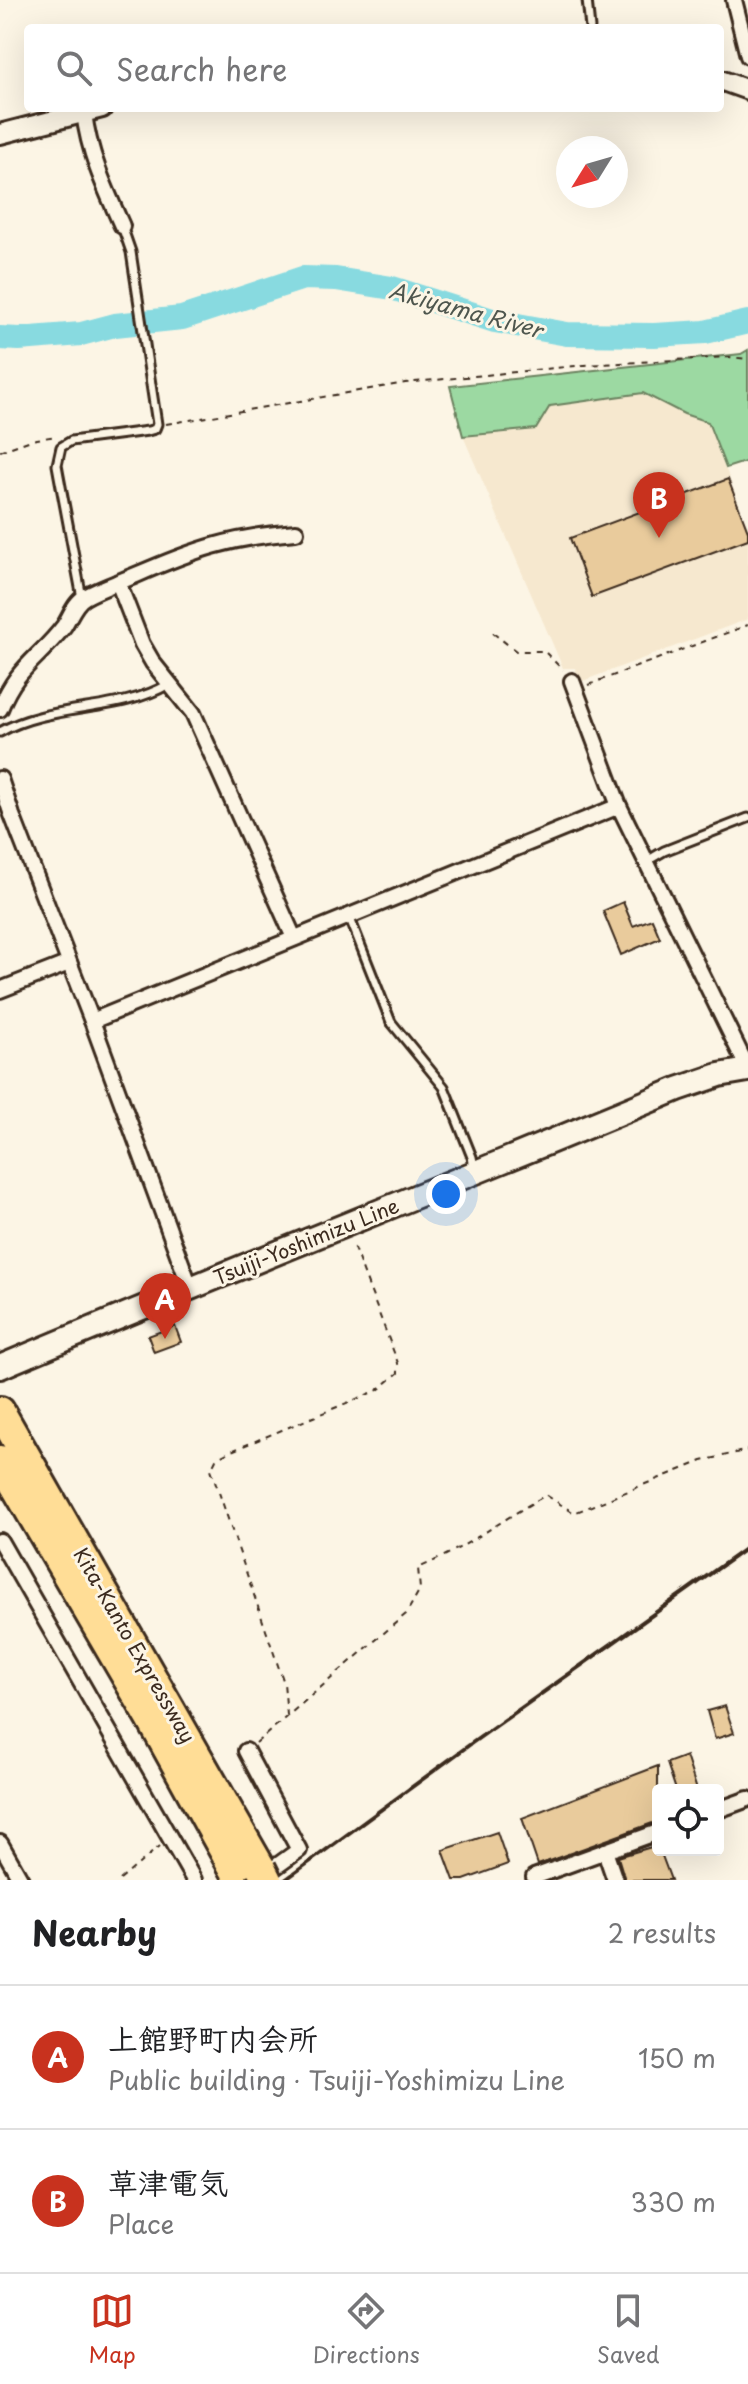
<!DOCTYPE html>
<html lang="en">
<head>
<meta charset="utf-8">
<style>
  :root { --surface:#fff; --page:#f6f6f6; --text:#202124; --muted:#757577; --line:#e0e0e0; --accent:#c8321e }
  body { margin:0; font-family:"Playpen Sans","Klee One",sans-serif; background:var(--page); color:var(--text) }
  .controls { position:absolute; right:24px; bottom:24px; display:grid; overflow:hidden; border-radius:8px; box-shadow:0 8px 32px #0002 }
  .controls button { width:72px; height:72px; display:grid; place-items:center; padding:0; border:0; border-bottom:2px solid var(--line); background:var(--surface); color:var(--text); font:40px sans-serif }
  .compass { position:absolute; left:556px; top:136px; width:72px; height:72px; border-radius:50%; background:var(--surface); box-shadow:0 8px 32px #0002; rotate:233deg }
  .you { position:absolute; left:446px; top:1194px; width:28px; height:28px; margin:-20px; border:6px solid #fff; border-radius:50%; background:#1a73e8; box-shadow:0 0 0 12px #1a73e833 }
  .badge { display:grid; place-items:center; width:52px; height:52px; border-radius:50%; background:var(--accent); color:#fff; font-size:26px; font-weight:700 }
  .pin { position:absolute; translate:-50% -66px; filter:drop-shadow(0 2px 4px #0008) }
  .pin::after { content:''; position:absolute; top:42px; width:28px; height:24px; background:inherit; clip-path:polygon(0 0,100% 0,50% 100%) }
  .list { margin:0; padding:0; list-style:none }
  h2 { display:flex; justify-content:space-between; align-items:center; height:104px; margin:0; padding:0 32px; font-size:34px }
  h2 small { font-size:26px; font-weight:400; color:var(--muted) }
  .list li { display:grid; grid-template-columns:52px 1fr auto; gap:24px; align-items:center; box-sizing:border-box; height:144px; padding:0 32px; border-top:2px solid var(--line) }
  .list b { display:block; font-size:30px; white-space:nowrap }
  .list p { margin:0; font-size:26px; white-space:nowrap; color:var(--muted) }
  .list em { font-size:26px; font-style:normal; color:var(--muted) }
  .icon { flex:none; width:44px; height:44px; fill:none; stroke:currentColor; stroke-width:2; stroke-linecap:round; stroke-linejoin:round }
  .map { position:relative; flex:none; width:748px; height:1880px; overflow:hidden }
  .search { position:absolute; background:var(--surface); box-shadow:0 8px 32px #0002; left:24px; right:24px; top:24px; height:88px; display:flex; align-items:center; gap:20px; box-sizing:border-box; padding:0 28px; border-radius:8px; color:var(--muted); font-size:30px }
  .sheet { height:392px; background:var(--surface) }
  nav { display:flex; justify-content:space-around; align-items:center; box-sizing:border-box; height:112px; border-top:2px solid var(--line); background:var(--surface); font-size:22px; color:var(--muted) }
  nav a { display:grid; justify-items:center; gap:4px }
  nav .on { color:var(--accent) }
  .map>svg:first-child { display:block }
  .built { fill:#f6e8cf }
  .green { fill:#9cd9a2; stroke:#6c8260; stroke-width:2 }
  .lines { fill:none; stroke-linecap:round; stroke-linejoin:round }
  .river { stroke:#88dae0; stroke-width:24 }
  .building { fill:#e9cb9c; stroke:#3b2a1e; stroke-width:2 }
  .service-casing { stroke:#3b2a1e; stroke-width:13 }
  .minor-casing { stroke:#3b2a1e; stroke-width:20 }
  .tertiary-casing { stroke:#3b2a1e; stroke-width:24 }
  .secondary-casing { stroke:#3b2a1e; stroke-width:28 }
  .motorway-casing { stroke:#3b2a1e; stroke-width:34 }
  .path { stroke:#3b2a1e; stroke-width:2; stroke-dasharray:6 6; stroke-linecap:butt }
  .service { stroke:#fcf5e5; stroke-width:7 }
  .minor { stroke:#fcf5e5; stroke-width:14 }
  .tertiary { stroke:#fcf5e5; stroke-width:18 }
  .secondary { stroke:#fcf5e5; stroke-width:22 }
  .motorway { stroke:#ffdd96; stroke-width:28 }
  .rail { stroke:#3b2a1e; stroke-width:4 }
  .motorway-bridge-casing { stroke:#3b2a1e; stroke-width:34; stroke-linecap:butt }
  .motorway-bridge { stroke:#ffdd96; stroke-width:28 }
  .labels { text-anchor:middle; dominant-baseline:central; stroke-width:6; stroke-linejoin:round; paint-order:stroke }
  .street-label { font-size:20px; fill:#3b2a1e; stroke:#fcf5e5 }
  .water-label { font-size:22px; font-style:italic; fill:#4e564e; stroke:#fcf5e5 }
</style>
</head>
<body>
<div class="map">
<svg width="748" height="1880" viewBox="0 0 748 1880">
  <rect width="100%" height="100%" fill="#fcf5e5"/>
  <filter id="ink" filterUnits="userSpaceOnUse"><feTurbulence type="fractalNoise" baseFrequency=".0125" numOctaves="2"/><feDisplacementMap in="SourceGraphic" scale="16" xChannelSelector="R" yChannelSelector="G"/><feConvolveMatrix kernelMatrix="1 2 1 2 8 2 1 2 1" color-interpolation-filters="sRGB"/></filter>
  <g filter="url(#ink)">
    <path class="built" d="M643 393 684 414 708 422 748 528V619L580 682 575 668H563L463 436 535 429 550 406Z"/>
    <path class="green" d="M748 350V461L726 468 708 422 684 414 643 393 550 406 536 429 463 436 450 386 741 354Z"/>
    <g class="lines">
      <path class="river" d="M0 338 19 339 81 334 115 325 182 318 303 278 336 279 392 288 495 321 567 334 654 335 705 332 748 322"/>
    </g>
    <g class="building">
      <path d="M728 479 748 531V539L592 597 570 538Z"/>
      <path d="M623 902 633 926 652 919 660 938 621 955 603 911Z"/>
      <path d="M175 1326 181 1342 154 1352 148 1336Z"/>
      <path d="M725 1706 734 1733 715 1739 707 1711Z"/>
      <path d="M686 1756 697 1790H676L667 1763Z"/>
      <path d="M658 1766V1821L538 1865 522 1818Z"/>
      <path d="M497 1832 508 1864 464 1880H454L443 1850Z"/>
      <path d="M658 1845 671 1880H625L618 1857Z"/>
    </g>
    <g class="lines">
      <g class="service-casing">
        <g id="service">
          <path d="M587 0 590 28"/>
          <path d="M82 598 59 476 57 465 61 447 71 441 148 431 155 429 157 424 131 252 122 226"/>
          <path d="M0 732C51 703 118 714 169 684"/>
          <path d="M647 861 664 851 748 818"/>
          <path d="M349 916 391 1022 444 1087 472 1157 474 1167"/>
        </g>
      </g>
      <g class="minor-casing">
        <g id="minor">
          <path d="M734 0 748 56"/>
          <path d="M84 113C89 154 105 188 122 226"/>
          <path d="M118 582 142 644 153 663 193 713 294 938"/>
          <path d="M572 681 619 806 748 1069"/>
          <path d="M0 709C17 666 39 659 64 626 70 617 75 602 85 597 101 588 120 582 136 575 196 549 231 537 296 532"/>
          <path d="M0 779 12 815 92 1021 190 1287"/>
          <path d="M0 990 69 963"/>
          <path d="M92 1021 619 806"/>
          <path d="M0 1541 194 1880"/>
          <path d="M246 1751 299 1850 260 1878"/>
          <path d="M718 1810 748 1799"/>
          <path d="M0 1843 21 1880"/>
          <path d="M605 1851 615 1880"/>
          <path d="M535 1880 534 1877 658 1832"/>
        </g>
      </g>
      <g class="tertiary-casing">
        <g id="tertiary">
          <path d="M720 80 748 90"/>
          <path d="M0 134 102 108"/>
        </g>
      </g>
      <g class="secondary-casing">
        <path id="secondary" d="M0 1367C225 1272 453 1183 678 1089L719 1075 748 1070"/>
      </g>
      <g class="motorway-casing">
        <g id="motorway">
          <path d="M0 1411 261 1868"/>
          <path d="M0 1460 151 1719 240 1880"/>
        </g>
      </g>
      <g class="path">
        <path d="M166 424 405 383 585 365 729 357 748 359"/>
        <path d="M0 451 31 440 56 436"/>
        <path d="M493 633 516 651H544L563 670"/>
        <path d="M588 685 748 625"/>
        <path d="M287 1715 284 1683 211 1469 216 1459 229 1452 378 1390 398 1373V1363L352 1243"/>
        <path d="M256 1743 406 1614 420 1589 418 1568C463 1550 503 1519 546 1495L574 1513 702 1461 748 1450"/>
        <path d="M120 1880 160 1846"/>
      </g>
      <use href="#service" class="service"/>
      <use href="#minor" class="minor"/>
      <use href="#tertiary" class="tertiary"/>
      <use href="#secondary" class="secondary"/>
      <use href="#motorway" class="motorway"/>
      <path class="rail" d="M285 1880 472 1743 748 1547"/>
      <g class="motorway-bridge-casing">
        <path id="motorway-bridge" d="M261 1868 267 1880"/>
      </g>
      <use href="#motorway-bridge" class="motorway-bridge"/>
    </g>
  </g>
  <g class="labels">
    <g class="street-label">
      <text transform="translate(306 1241) rotate(-22)">Tsuiji-Yoshimizu Line</text>
      <text transform="translate(135 1645) rotate(60)">Kita-Kanto Expressway</text>
    </g>
    <g class="water-label">
      <text transform="translate(466 309) rotate(15)">Akiyama River</text>
    </g>
  </g>
</svg>
<div class="controls">
<button><svg class="icon" aria-label="locate" viewBox="0 0 24 24"><circle cx="12" cy="12" r="6"/><path d="M12 2v4M12 18v4M2 12h4M18 12h4"/></svg></button>
</div>
<svg class="compass" viewBox="-18 -18 36 36"><path d="M0-13l5 13h-10z" fill="#e53935"/><path d="M0 13l5-13h-10z" fill="#757577"/></svg>
<div class="you"></div>
<div class="pin badge" style="left:165px;top:1339px">A</div>
<div class="pin badge" style="left:659px;top:538px">B</div>
<div class="search"><svg class="icon" aria-label="search" viewBox="0 0 24 24"><circle cx="10" cy="10" r="6"/><path d="M15 15l6 6"/></svg>Search here</div>
</div>
<section class="sheet">
<h2>Nearby<small>2 results</small></h2>
<ul class="list">
<li><span class="badge">A</span><div><b>上館野町内会所</b><p>Public building · Tsuiji-Yoshimizu Line</p></div><em>150 m</em></li>
<li><span class="badge">B</span><div><b>草津電気</b><p>Place</p></div><em>330 m</em></li>
</ul>
</section>
<nav>
<a class="on"><svg class="icon" aria-label="map" viewBox="0 0 24 24"><path d="M3 6l6-2 6 2 6-2v14l-6 2-6-2-6 2zM9 4v14M15 6v14"/></svg>Map</a>
<a><svg class="icon" aria-label="directions" viewBox="0 0 24 24"><path d="M12 3l9 9-9 9-9-9zM9 14v-3h6M13 9l2 2-2 2"/></svg>Directions</a>
<a><svg class="icon" aria-label="saved" viewBox="0 0 24 24"><path d="M7 4h10v16l-5-4-5 4z"/></svg>Saved</a>
</nav>
</body>
</html>
